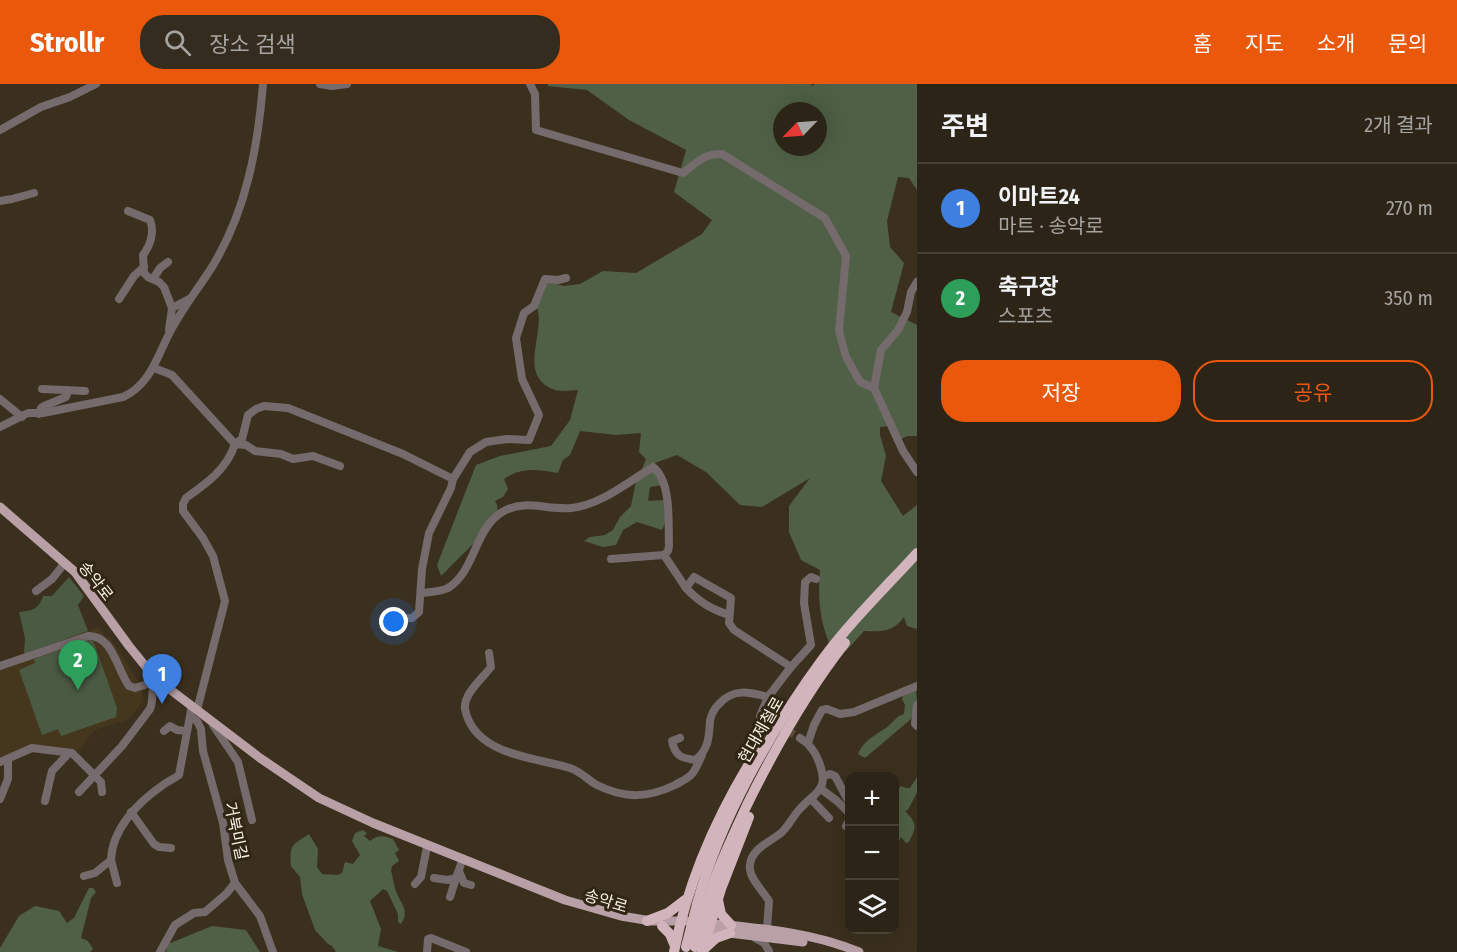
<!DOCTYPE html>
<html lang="ko">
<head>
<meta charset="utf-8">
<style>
  :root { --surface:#2c2416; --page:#342c1f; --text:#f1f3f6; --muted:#a6a4a1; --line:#484135; --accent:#ea580c }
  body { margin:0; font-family:"Fira Sans Condensed","Noto Sans KR",sans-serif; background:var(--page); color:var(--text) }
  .controls { position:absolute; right:18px; bottom:18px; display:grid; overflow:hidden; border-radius:12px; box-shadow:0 6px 24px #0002 }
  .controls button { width:54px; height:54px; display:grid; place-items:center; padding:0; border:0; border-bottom:2px solid var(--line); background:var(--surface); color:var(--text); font:30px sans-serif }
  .compass { position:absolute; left:773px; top:18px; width:54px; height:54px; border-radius:50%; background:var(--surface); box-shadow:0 6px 24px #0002; rotate:245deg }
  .you { position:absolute; left:394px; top:538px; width:21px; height:21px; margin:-15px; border:4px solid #fff; border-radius:50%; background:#1a73e8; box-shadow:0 0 0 9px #1a73e833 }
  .badge { display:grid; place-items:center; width:39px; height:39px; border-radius:50%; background:var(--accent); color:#fff; font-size:20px; font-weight:700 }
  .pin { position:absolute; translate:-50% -50px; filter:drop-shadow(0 2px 3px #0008) }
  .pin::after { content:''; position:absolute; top:32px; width:21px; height:18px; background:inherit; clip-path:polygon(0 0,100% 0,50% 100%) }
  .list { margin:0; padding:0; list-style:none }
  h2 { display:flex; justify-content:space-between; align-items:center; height:78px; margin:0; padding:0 24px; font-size:26px }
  h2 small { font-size:20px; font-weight:400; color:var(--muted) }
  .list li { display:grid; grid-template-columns:39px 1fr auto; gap:18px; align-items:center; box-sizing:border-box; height:90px; padding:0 24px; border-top:2px solid var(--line) }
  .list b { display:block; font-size:22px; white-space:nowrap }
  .list p { margin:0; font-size:20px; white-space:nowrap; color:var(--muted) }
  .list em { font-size:20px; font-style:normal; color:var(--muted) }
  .actions { display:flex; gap:12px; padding:18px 24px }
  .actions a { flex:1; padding:14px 0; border:2px solid var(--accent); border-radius:24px; text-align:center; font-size:21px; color:var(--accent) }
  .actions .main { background:var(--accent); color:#fff }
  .icon { flex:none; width:33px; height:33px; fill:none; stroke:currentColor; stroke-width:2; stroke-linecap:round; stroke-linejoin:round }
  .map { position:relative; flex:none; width:917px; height:868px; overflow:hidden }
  header { display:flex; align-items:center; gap:36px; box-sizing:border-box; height:84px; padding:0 30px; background:var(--accent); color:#fff }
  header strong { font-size:28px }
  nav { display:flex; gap:33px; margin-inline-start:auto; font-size:21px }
  .search { width:420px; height:54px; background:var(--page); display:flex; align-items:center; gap:15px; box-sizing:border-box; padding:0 21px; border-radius:24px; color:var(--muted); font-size:22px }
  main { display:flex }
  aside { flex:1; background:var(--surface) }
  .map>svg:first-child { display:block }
  .built { fill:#45371d }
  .green { fill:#4b5a43 }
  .forest { fill:#4f6046; fill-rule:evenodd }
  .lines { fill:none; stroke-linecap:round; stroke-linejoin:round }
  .minor-tunnel { stroke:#584d3b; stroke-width:8; stroke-dasharray:8 4; stroke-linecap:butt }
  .minor { stroke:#756a6c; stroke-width:8 }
  .major { stroke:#b8a0a6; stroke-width:9 }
  .highway { stroke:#d2b5bc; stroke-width:10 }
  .highway-bridge { stroke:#d2b5bc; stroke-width:10 }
  .labels { text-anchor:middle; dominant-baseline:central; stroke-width:6; stroke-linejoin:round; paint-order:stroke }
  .street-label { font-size:16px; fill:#f9f1e6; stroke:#312614 }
</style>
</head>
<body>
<header>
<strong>Strollr</strong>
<div class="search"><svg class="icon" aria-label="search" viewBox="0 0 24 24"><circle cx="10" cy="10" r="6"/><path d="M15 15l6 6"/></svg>장소 검색</div>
<nav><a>홈</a><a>지도</a><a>소개</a><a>문의</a></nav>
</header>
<main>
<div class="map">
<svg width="917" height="868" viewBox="0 0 917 868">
  <rect width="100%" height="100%" fill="#3b301d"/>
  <path class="built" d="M99 543 105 553 110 554 134 590 142 609 143 617 129 635 95 646 76 669 32 661 0 674V578Z"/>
  <g class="green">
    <path d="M69 493 84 512 78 521 88 547 24 570 25 554 19 528C32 527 39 525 43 512H52Z"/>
    <path d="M89 556 93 557 95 561 117 624 116 633 61 652 58 645 42 651 19 586 35 579 34 575Z"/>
  </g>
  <g class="forest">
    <path d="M548 0H811L812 2 815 0H917V106L909 94 898 93 887 137 890 163 904 179 891 228 917 241V352H908L894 358 889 342 880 343V351L886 372 881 397 903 432 917 421V545L907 542 904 533C893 548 882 548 864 547L846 567 832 566C819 535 818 518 820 486L801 476 789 448V422L810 394 762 423 740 421 706 388 677 371 655 379V389L662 401 650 403 648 417 665 416V439L662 446 637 438 623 446 616 461 603 463 584 457 590 453 605 451 613 446 620 433 631 422 635 402 646 375 639 368 641 349 616 351 580 347 570 371 563 376 558 389C539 385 520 383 504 395L508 405 503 413 495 417C502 427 492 437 489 447L480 453 441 492 437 481 476 381 500 372 551 362 570 336 578 306C572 306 561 308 555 306 516 292 546 250 537 223L548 198 564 202 580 200 603 187 636 189 702 150 712 136 674 108 686 66 629 36 587 6 548 2ZM782 27H818V63H782Z"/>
    <path d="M916 606 917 617 911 635 865 674 858 670C863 657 875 651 886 644 893 639 896 632 904 630L905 621 902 615 903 612Z"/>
    <path d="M917 693V708L908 726 905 727C917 739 917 743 909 758L906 759 901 753 899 757H895L898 705 901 702 906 704H910Z"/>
    <path d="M363 746 367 749 364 752 370 757C378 750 385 752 393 755L399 766 395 769 399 777 392 782 391 786C393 794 394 804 398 812 403 822 409 828 401 840L398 838V830L387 807 383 805 370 817 381 845 378 862 398 868H336L332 862 328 860 315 846 302 810 300 793 291 782C289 759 293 761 309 750L318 765 317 783 322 790 338 791 342 789 345 778 353 780 360 771 352 757 355 749Z"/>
    <path d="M89 804H93L96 808 91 814 81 854 88 857 93 865 90 868H0V864L19 832 35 822 59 827 67 839 74 834Z"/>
    <path d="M212 842 246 846 260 868H166L168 860Z"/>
  </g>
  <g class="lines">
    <path class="minor-tunnel" d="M766 635 800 654"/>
    <g class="minor">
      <path d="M320 0 332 2 347 0"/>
      <path d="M530 0 535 10 536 46 683 89C696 79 705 69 722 70L825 134 846 172 839 247 846 273 860 298 874 304 903 367 917 388"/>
      <path d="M0 46 41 23 70 13 96 0"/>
      <path d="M0 117 12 115 34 109"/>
      <path d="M128 127 150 136C155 148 150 162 143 171L144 189 148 193 159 198 164 203 172 224 189 215"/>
      <path d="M153 195 160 184 168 178"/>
      <path d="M119 215 134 192 144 183"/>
      <path d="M169 246 172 224"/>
      <path d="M154 284 172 291 235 360 242 355 248 331 256 325 264 322 288 324 403 370 453 395"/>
      <path d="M874 304 881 266 898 246 907 228 911 208 917 198"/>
      <path d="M42 305 85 307"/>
      <path d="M0 315 22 333"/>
      <path d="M39 330 41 324 44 322 66 313 68 306"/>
      <path d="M0 343 28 329H43L123 313C150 301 157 273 170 248 182 225 198 205 212 183 246 128 258 63 263 0"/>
      <path d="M611 475 664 471 686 504 694 493 731 514 729 539 734 546 791 583 768 613 760 632 766 635"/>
      <path d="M686 504C699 518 711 525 729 531"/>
      <path d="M36 507 52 495 64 480"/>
      <path d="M421 509C429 508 440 508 448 504 476 487 474 443 504 427 526 415 546 426 571 424 601 421 628 398 653 383 672 398 668 439 669 462L668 467 664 471"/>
      <path d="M391 535 412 534 419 528 422 485 429 449 451 404 453 395 470 368 486 358 507 355 529 356 539 331 522 295 516 254 524 229 534 222 545 195 558 196 566 194"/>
      <path d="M489 569 491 583C483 594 463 610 465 625 474 671 533 673 570 684 580 687 588 696 597 701 625 715 648 714 675 701 680 698 687 695 691 691 696 686 699 677 702 671"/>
      <path d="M0 582 88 552C113 551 117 586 129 602L135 604 154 598"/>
      <path d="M791 583 811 561 804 519 805 498 811 493 816 495"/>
      <path d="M917 621 915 640 917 642"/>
      <path d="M191 626 190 632 197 637 201 645 203 667 223 739 228 776 235 799 260 832 273 868"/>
      <path d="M197 626 225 517 213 472 203 454 183 427V420L186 414C207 399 227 385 235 360L246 361 255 367 281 370 293 375 313 372 340 382"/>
      <path d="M213 641 238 678 252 736"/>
      <path d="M164 647 170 642 177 646 186 647"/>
      <path d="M680 654 672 657C675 672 681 674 695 676 709 666 709 652 710 637 711 631 715 624 719 620 733 604 749 608 768 613"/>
      <path d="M808 659 814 641 822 626 827 625 840 630 854 628 917 602"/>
      <path d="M0 678 32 664 72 669 101 698 102 708"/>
      <path d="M824 692 830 690 835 692 850 720"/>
      <path d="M821 705 837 717 850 730"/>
      <path d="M79 708 122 662 150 625C154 616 151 608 154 598"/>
      <path d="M0 715 8 695V675"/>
      <path d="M811 715 829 734"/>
      <path d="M45 717 52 687 69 669"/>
      <path d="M131 728 154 760 159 763 171 764"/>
      <path d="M846 742 850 735"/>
      <path d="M111 776 117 799"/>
      <path d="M459 787 464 799 471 801"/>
      <path d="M84 792 95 789 111 776C112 745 138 718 163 701 168 697 174 695 179 691L190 632"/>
      <path d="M434 794 448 796 456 794 462 777"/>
      <path d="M415 800 421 793 427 763"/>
      <path d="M450 813 456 794"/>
      <path d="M767 845 769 817C763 807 748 793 750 781 751 765 770 758 781 749 788 743 792 734 798 727 815 707 830 708 819 678 815 667 810 660 800 654"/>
      <path d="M755 854 764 859 769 867"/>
      <path d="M160 868 175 841 194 829 205 828 226 810 235 799"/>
      <path d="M427 868 428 855 431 854 466 868"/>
    </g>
    <g class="major">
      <path d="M0 423 75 488 129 562 155 594 260 674 319 714 373 739 565 816 621 832 651 837H686"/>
      <path d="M706 839C758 844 811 848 859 868"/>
      <path d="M704 846 803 858"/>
    </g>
    <g class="highway">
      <path d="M718 816 721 830 731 841"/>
      <path d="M707 819C717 784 732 754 747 721 775 664 806 609 845 559"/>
      <path d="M697 820C719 738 772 644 822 576 850 538 885 504 917 469"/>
      <path d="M647 837 668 829 685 816"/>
      <path d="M662 842 670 850 675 862"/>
      <path d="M704 865 716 854 730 849"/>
      <path d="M674 868C688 796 718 729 757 667"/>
      <path d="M702 868 721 805 749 733"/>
    </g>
    <g class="highway-bridge">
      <path d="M686 863 697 820"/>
      <path d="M695 863 707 819"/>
    </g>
  </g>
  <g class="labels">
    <g class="street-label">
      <text transform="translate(96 497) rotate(52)">송악로</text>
      <text transform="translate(761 646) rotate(-60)">현대제철로</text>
      <text transform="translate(236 747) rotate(78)">거북미길</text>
      <text transform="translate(606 817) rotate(17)">송악로</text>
    </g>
  </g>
</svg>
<div class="controls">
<button>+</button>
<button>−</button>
<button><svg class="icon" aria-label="layers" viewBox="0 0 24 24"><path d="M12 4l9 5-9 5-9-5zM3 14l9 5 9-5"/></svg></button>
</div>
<svg class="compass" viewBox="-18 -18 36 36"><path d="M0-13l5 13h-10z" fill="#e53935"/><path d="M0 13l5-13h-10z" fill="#a6a4a1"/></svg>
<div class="you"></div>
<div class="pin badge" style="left:162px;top:620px;background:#3f7fe0">1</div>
<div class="pin badge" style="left:78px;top:606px;background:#2e9e5b">2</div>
</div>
<aside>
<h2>주변<small>2개 결과</small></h2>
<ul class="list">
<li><span class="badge" style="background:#3f7fe0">1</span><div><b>이마트24</b><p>마트 · 송악로</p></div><em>270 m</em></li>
<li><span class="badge" style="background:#2e9e5b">2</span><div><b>축구장</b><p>스포츠</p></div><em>350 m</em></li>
</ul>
<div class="actions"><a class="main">저장</a><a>공유</a></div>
</aside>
</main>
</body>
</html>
